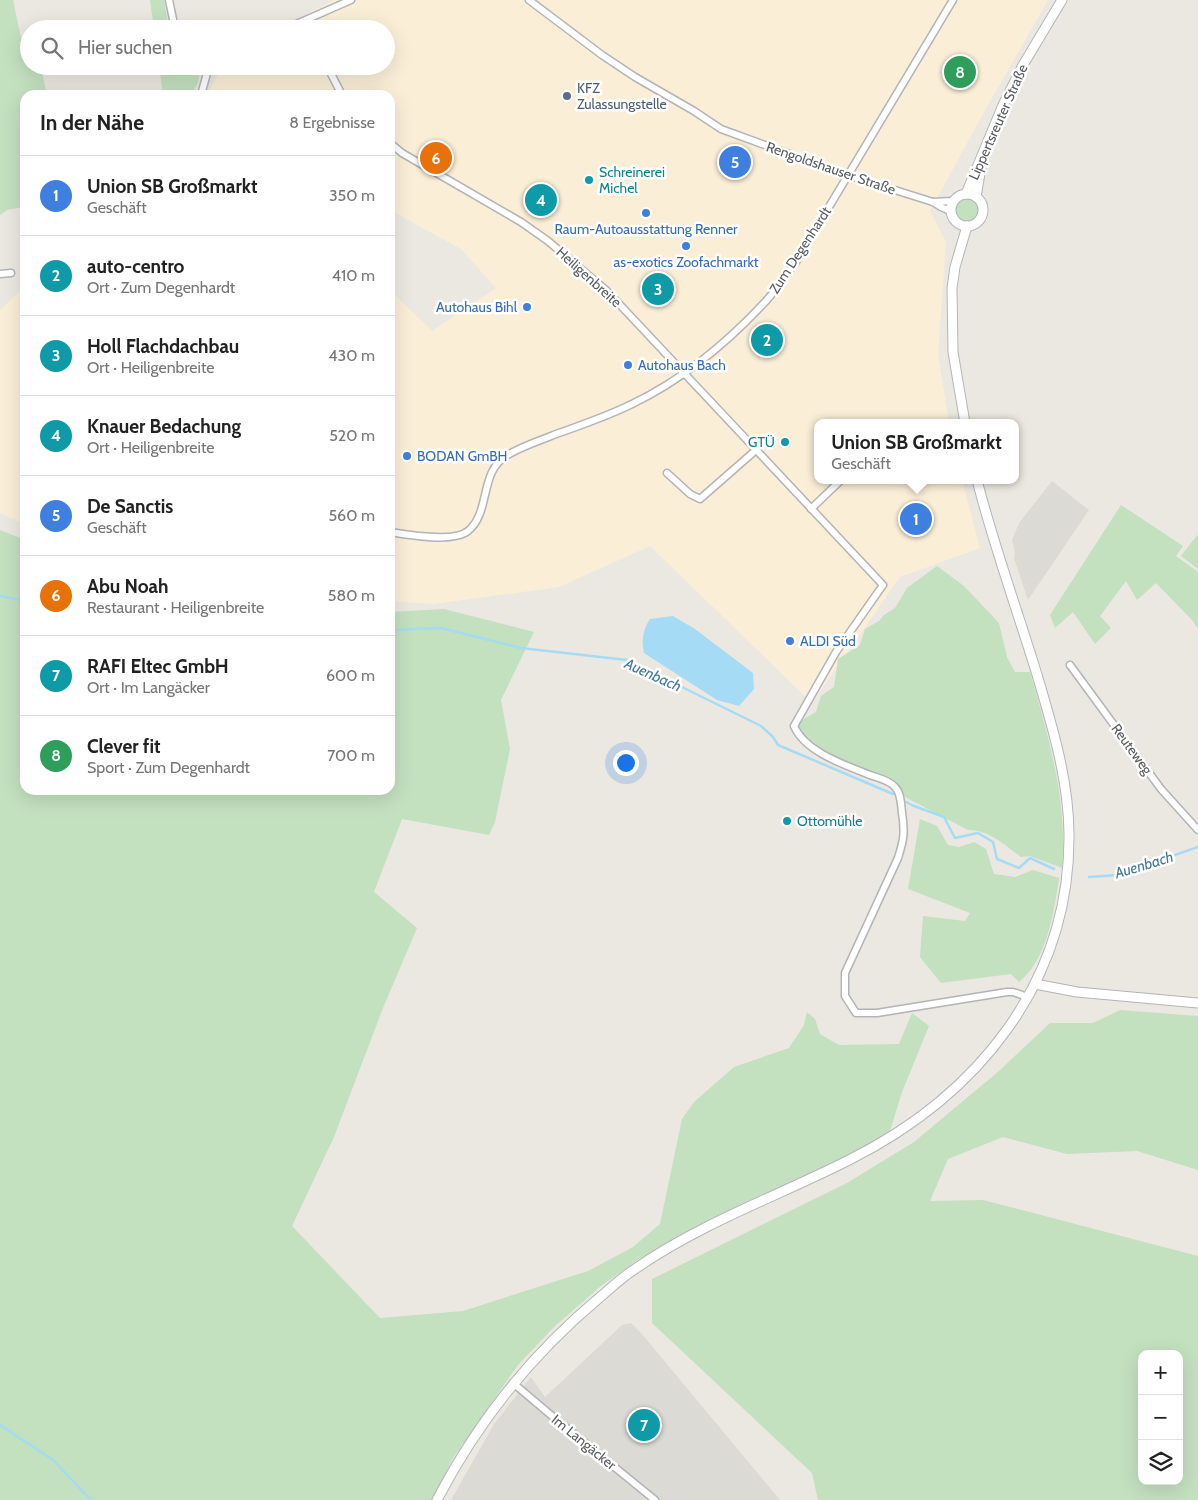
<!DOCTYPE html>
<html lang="de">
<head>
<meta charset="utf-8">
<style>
  :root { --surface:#fff; --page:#f6f6f6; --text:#222; --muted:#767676; --line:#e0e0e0; --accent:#d63b40 }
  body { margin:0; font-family:Cabin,sans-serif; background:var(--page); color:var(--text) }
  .controls { position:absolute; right:15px; bottom:15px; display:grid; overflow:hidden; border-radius:10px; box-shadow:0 5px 20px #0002 }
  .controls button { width:45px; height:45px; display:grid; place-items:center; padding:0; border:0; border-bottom:1px solid var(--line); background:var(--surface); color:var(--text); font:25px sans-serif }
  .you { position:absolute; left:625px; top:762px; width:18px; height:18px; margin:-12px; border:4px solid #fff; border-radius:50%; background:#1a73e8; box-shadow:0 0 0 8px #1a73e833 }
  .badge { display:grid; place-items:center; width:32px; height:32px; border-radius:50%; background:var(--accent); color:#fff; font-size:16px; font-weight:700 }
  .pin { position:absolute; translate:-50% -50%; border:2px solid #fff; box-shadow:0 1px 5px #0006 }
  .popup { position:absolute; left:814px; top:419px; width:205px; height:65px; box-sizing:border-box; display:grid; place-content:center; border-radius:10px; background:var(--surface); filter:drop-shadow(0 1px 4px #0005); font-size:16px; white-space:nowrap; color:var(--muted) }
  .popup b { font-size:19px; color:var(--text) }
  .popup::after { content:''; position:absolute; left:50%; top:100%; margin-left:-10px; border:10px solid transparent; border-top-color:var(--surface) }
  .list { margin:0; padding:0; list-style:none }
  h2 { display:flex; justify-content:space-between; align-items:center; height:65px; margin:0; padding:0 20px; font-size:21px }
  h2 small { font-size:16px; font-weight:400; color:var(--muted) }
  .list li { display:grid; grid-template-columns:32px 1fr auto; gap:15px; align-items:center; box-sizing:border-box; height:80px; padding:0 20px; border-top:1px solid var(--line) }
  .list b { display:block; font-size:19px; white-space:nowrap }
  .list p { margin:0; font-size:16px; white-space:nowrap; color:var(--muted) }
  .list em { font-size:16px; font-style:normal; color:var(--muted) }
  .icon { flex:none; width:28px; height:28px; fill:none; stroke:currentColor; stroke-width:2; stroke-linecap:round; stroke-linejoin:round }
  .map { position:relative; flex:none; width:1198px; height:1500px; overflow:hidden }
  .search { position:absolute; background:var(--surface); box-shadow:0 5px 20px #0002; left:20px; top:20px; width:375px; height:55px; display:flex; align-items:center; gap:12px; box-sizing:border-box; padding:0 18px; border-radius:28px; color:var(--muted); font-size:19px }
  .panel { position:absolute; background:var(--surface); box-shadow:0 5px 20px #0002; left:20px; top:90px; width:375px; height:705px; border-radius:15px }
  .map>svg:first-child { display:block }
  .commercial { fill:#faeed7 }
  .industrial { fill:#dcdad5 }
  .green { fill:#c3e0bf; fill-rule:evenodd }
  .water { fill:#a6dbf6 }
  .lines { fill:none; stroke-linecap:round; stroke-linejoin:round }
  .stream { stroke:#a6dbf6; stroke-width:2.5 }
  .minor-casing { stroke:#b2b4b7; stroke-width:9 }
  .tertiary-casing { stroke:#b2b4b7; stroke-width:11 }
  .secondary-casing { stroke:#b3b6ba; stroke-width:11 }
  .minor { stroke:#fff; stroke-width:6 }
  .tertiary { stroke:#fff; stroke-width:9 }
  .secondary { stroke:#fff; stroke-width:9 }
  .service-dot { fill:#5c6f8a; stroke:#fff; stroke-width:2 }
  .culture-dot { fill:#0f9aa8; stroke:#fff; stroke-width:2 }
  .shop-dot { fill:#3f7fe0; stroke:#fff; stroke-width:2 }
  .labels { text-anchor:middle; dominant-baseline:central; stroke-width:5; stroke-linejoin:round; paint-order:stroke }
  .service-label { font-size:14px; fill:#4e5e75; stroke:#fff; text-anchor:start }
  .street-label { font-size:14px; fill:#5a5d60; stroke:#fff }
  .culture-label { font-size:14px; fill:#0d838f; stroke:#fff; text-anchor:start }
  .shop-label { font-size:14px; fill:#366cbe; stroke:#fff; text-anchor:start }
  .water-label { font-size:15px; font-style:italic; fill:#43799c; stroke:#fff }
</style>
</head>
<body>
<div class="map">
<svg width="1198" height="1500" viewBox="0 0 1198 1500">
  <rect width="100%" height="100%" fill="#ebe8e1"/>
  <g class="commercial">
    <path d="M335 0H523L527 3 530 0H1048L984 112 930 211 946 243 938 354 949 423H817V480H962L980 548 900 577 812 703 650 546 559 587 433 604 390 601V290L432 331 496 288 461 249 390 210V95H207L220 71 228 66H386V29H285L310 12Z"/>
    <path d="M25 286V524L0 513V310Z"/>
  </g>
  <g class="industrial">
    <path d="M1052 481 1089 510 1028 600 1014 558 1015 553 1012 540 1019 523Z"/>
    <path d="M631 1323 642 1334 780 1500H451L494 1424 531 1377 545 1397 622 1325Z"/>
  </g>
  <g class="green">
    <path d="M0 0H13L27 67H41L47 95H25V204L23 207 7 210 0 215Z"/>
    <path d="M150 0H164L169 29H154Z"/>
    <path d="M159 66H196C203 76 197 86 191 95H163Z"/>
    <circle cx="967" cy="209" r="12"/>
    <path d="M1121 505 1183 546 1176 556 1198 572V629L1193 621 1156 583 1137 600 1126 581 1100 616 1111 628 1095 644 1073 612 1055 628 1050 615Z"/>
    <path d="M0 530 25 540V790H390V612L444 609 534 632 501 700 510 749 495 822 489 835 402 819 374 892 417 928 383 1008 334 1137 292 1226 380 1318 463 1311 588 1271 633 1247 660 1224 682 1119 694 1102 734 1067 789 1048 804 1025 807 1012 815 1019 820 1034 839 1045 899 1044 912 1013 929 1026 902 1092 889 1134 816 1172 775 1189 699 1226 639 1259 601 1286 555 1326 518 1365 453 1458 432 1500H0Z"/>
    <path d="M1198 534V569L1181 556Z"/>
    <path d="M937 566 964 586 999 623 1007 657 1015 672H1030C1048 735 1068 801 1062 868L1030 856 1021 857C1006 846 988 829 968 830L905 797 896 783 849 764 816 747 805 739 798 727 802 720 816 712 821 696 834 687 838 659 860 645 865 629 879 621 884 615 895 608 907 588Z"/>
    <path d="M920 819 937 826 948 845 959 847 974 842 986 849 994 874 1015 877 1033 870 1059 878C1054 912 1047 960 1019 982L1011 974 941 983 920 957 923 916 965 921 970 913 908 889Z"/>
    <path d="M1120 1010 1198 1016V1170L1137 1151 1067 1154 1003 1137 948 1159 930 1201 983 1200 1198 1256V1500H818L812 1473 652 1323V1279L847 1183 914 1142 999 1071 1050 1023H1093ZM1142 1354H1179V1481H1142Z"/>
  </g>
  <path class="water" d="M673 616 695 629 753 673 754 689 739 706 717 700 644 653C641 639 643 630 650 619Z"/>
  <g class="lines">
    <g class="stream">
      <path d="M0 596 25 601"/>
      <path d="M390 630 441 628 521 648 627 660 761 726 773 737 778 745 893 794"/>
      <path d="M906 802 914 806 944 817 955 838 978 833 993 842 997 859 1019 868 1030 858 1054 869"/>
      <path d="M1089 877 1118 875 1198 847"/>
      <path d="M0 1425 53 1460 91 1500"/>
    </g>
    <g class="minor-casing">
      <g id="minor">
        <path d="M169 0 175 29"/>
        <path d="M529 0 602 55 635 77 694 111 721 129 847 175 933 202 941 207 950 211"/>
        <path d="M305 21 309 29"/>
        <path d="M285 29 351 0"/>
        <path d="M327 66 342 95"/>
        <path d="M201 95 209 66"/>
        <path d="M390 143 402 153 521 222 548 241 607 291 883 585 836 652 794 726C805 752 845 765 870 775 878 778 889 780 895 787 901 793 901 804 902 813 905 832 904 839 898 858L845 973V996L856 1013H877L1007 992H1013L1028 997"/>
        <path d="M933 202 953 201"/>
        <path d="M0 274 11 273"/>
        <path d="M667 473 690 494 700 499 756 450"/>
        <path d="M811 509 841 480"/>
        <path d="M390 532C408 535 453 543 468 531 491 512 479 473 506 456 520 447 536 442 551 436 578 426 606 417 632 404 682 380 728 342 766 301 777 289 786 275 796 262L953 0"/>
        <path d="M1070 665 1161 789 1198 830"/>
        <path d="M513 1383 558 1421 655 1500"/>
      </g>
    </g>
    <g class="tertiary-casing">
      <path id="tertiary" d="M1035 984 1077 992 1198 1003"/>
    </g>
    <g class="secondary-casing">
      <g id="secondary">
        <circle cx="967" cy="210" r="16"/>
        <path d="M966 194 1003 105 1023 65 1062 0"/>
        <path d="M976 197 981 168"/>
        <path d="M965 423 953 352 952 288 955 267 967 226"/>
        <path d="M437 1500C477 1423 532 1354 599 1298 611 1288 622 1277 635 1269 701 1223 778 1196 849 1160 977 1096 1070 983 1069 835 1069 782 1053 729 1038 678 1018 612 994 547 977 480"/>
      </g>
    </g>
    <use href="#minor" class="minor"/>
    <use href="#tertiary" class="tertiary"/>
    <use href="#secondary" class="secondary"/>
  </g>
  <circle class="service-dot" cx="567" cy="96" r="5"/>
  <g class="culture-dot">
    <circle cx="589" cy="180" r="5"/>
    <circle cx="785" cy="442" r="5"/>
    <circle cx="787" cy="821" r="5"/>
  </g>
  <g class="shop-dot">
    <circle cx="646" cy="213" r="5"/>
    <circle cx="686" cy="246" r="5"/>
    <circle cx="527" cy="307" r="5"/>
    <circle cx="628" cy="365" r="5"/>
    <circle cx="407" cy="456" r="5"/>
    <circle cx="790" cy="641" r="5"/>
  </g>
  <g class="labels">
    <g class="service-label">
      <text x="577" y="88">KFZ<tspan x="577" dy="16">Zulassungstelle</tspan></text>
    </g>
    <g class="street-label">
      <text transform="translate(998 122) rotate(-66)">Lippertsreuter Straße</text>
      <text transform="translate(831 168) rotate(19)">Rengoldshauser Straße</text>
      <text transform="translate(800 250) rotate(-57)">Zum Degenhardt</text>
      <text transform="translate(589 277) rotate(42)">Heiligenbreite</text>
      <text transform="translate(1132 749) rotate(54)">Reuteweg</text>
      <text transform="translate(584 1442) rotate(39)">Im Langäcker</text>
    </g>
    <g class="culture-label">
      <text x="599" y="172">Schreinerei<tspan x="599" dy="16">Michel</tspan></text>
      <text x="775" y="442" text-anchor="end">GTÜ</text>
      <text x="797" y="821">Ottomühle</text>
    </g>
    <g class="shop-label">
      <text x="646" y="229" text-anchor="middle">Raum-Autoausstattung Renner</text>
      <text x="686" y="262" text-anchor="middle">as-exotics Zoofachmarkt</text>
      <text x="517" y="307" text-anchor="end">Autohaus Bihl</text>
      <text x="638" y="365">Autohaus Bach</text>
      <text x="417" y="456">BODAN GmBH</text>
      <text x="800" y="641">ALDI Süd</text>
    </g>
    <g class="water-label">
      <text transform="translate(653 675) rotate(24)">Auenbach</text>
      <text transform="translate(1144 865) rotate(-17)">Auenbach</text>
    </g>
  </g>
</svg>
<div class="controls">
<button>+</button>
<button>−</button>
<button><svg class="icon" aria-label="layers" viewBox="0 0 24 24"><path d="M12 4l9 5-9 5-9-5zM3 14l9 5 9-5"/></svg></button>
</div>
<div class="you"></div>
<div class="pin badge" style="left:916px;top:519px;background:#3f7fe0">1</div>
<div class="popup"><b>Union SB Großmarkt</b>Geschäft</div>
<div class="pin badge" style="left:767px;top:340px;background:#0f9aa8">2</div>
<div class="pin badge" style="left:658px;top:289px;background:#0f9aa8">3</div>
<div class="pin badge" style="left:541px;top:200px;background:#0f9aa8">4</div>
<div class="pin badge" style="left:735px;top:162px;background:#3f7fe0">5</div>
<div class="pin badge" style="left:436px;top:158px;background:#e8710a">6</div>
<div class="pin badge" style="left:644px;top:1425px;background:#0f9aa8">7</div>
<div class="pin badge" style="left:960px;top:72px;background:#2e9e5b">8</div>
<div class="search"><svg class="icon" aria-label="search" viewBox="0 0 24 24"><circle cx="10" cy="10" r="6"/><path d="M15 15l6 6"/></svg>Hier suchen</div>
<section class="panel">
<h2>In der Nähe<small>8 Ergebnisse</small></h2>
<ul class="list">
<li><span class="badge" style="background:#3f7fe0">1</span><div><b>Union SB Großmarkt</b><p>Geschäft</p></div><em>350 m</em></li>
<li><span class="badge" style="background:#0f9aa8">2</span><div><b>auto-centro</b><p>Ort · Zum Degenhardt</p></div><em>410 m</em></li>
<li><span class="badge" style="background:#0f9aa8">3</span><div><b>Holl Flachdachbau</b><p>Ort · Heiligenbreite</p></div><em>430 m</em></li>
<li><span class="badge" style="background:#0f9aa8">4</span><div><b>Knauer Bedachung</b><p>Ort · Heiligenbreite</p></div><em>520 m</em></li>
<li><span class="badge" style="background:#3f7fe0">5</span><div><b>De Sanctis</b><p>Geschäft</p></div><em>560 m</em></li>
<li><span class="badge" style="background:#e8710a">6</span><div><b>Abu Noah</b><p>Restaurant · Heiligenbreite</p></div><em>580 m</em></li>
<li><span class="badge" style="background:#0f9aa8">7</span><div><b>RAFI Eltec GmbH</b><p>Ort · Im Langäcker</p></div><em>600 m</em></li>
<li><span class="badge" style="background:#2e9e5b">8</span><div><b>Clever fit</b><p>Sport · Zum Degenhardt</p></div><em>700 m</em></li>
</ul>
</section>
</div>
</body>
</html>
